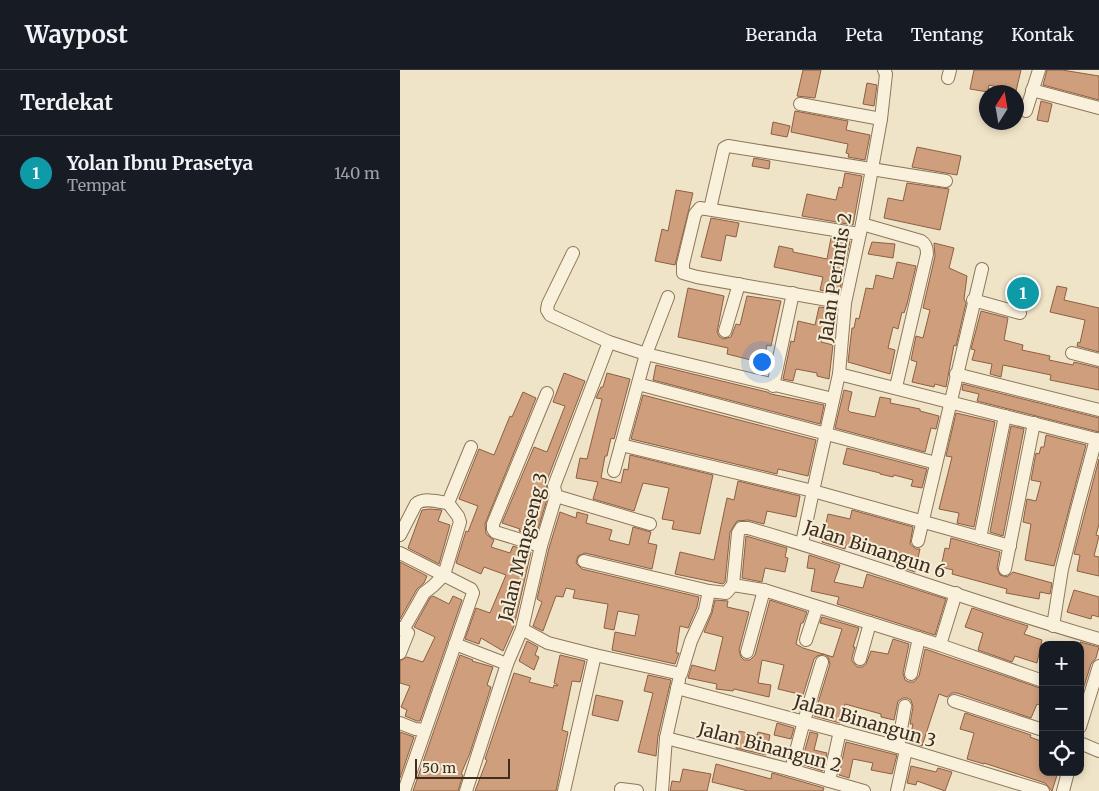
<!DOCTYPE html>
<html lang="id">
<head>
<meta charset="utf-8">
<style>
  :root { --surface:#171b24; --page:#242831; --text:#f1f3f6; --muted:#9ea1a6; --line:#363941; --accent:#8c9099 }
  body { margin:0; font-family:Merriweather,serif; background:var(--page); color:var(--text) }
  .controls { position:absolute; right:15px; bottom:15px; display:grid; overflow:hidden; border-radius:10px; box-shadow:0 2px 8px #0003 }
  .controls button { width:45px; height:45px; display:grid; place-items:center; padding:0; border:0; border-bottom:1px solid var(--line); background:var(--surface); color:var(--text); font:25px sans-serif }
  .compass { position:absolute; left:579px; top:15px; width:45px; height:45px; border-radius:50%; background:var(--surface); box-shadow:0 2px 8px #0003; rotate:11deg }
  .scale { position:absolute; left:15px; bottom:12px; width:95px; box-sizing:border-box; padding-left:5px; border:2px solid #3d2e20; border-top:0; font-size:14px; line-height:18px; white-space:nowrap; color:#3d2e20; -webkit-text-stroke:4px #f7eed8; paint-order:stroke }
  .you { position:absolute; left:361px; top:291px; width:18px; height:18px; margin:-12px; border:4px solid #fff; border-radius:50%; background:#1a73e8; box-shadow:0 0 0 8px #1a73e833 }
  .badge { display:grid; place-items:center; width:32px; height:32px; border-radius:50%; background:var(--accent); color:#fff; font-size:16px; font-weight:700 }
  .pin { position:absolute; translate:-50% -50%; border:2px solid #fff; box-shadow:0 1px 5px #0006 }
  .list { margin:0; padding:0; list-style:none }
  h2 { display:flex; justify-content:space-between; align-items:center; height:65px; margin:0; padding:0 20px; font-size:21px }
  h2 small { font-size:16px; font-weight:400; color:var(--muted) }
  .list li { display:grid; grid-template-columns:32px 1fr auto; gap:15px; align-items:center; box-sizing:border-box; height:75px; padding:0 20px; border-top:1px solid var(--line) }
  .list b { display:block; font-size:19px; white-space:nowrap }
  .list p { margin:0; font-size:16px; white-space:nowrap; color:var(--muted) }
  .list em { font-size:16px; font-style:normal; color:var(--muted) }
  .icon { flex:none; width:28px; height:28px; fill:none; stroke:currentColor; stroke-width:2; stroke-linecap:round; stroke-linejoin:round }
  .map { position:relative; flex:none; width:699px; height:721px; overflow:hidden }
  header { display:flex; align-items:center; gap:30px; box-sizing:border-box; height:70px; padding:0 25px; background:var(--surface); border-bottom:1px solid var(--line) }
  header strong { font-size:24px }
  nav { display:flex; gap:28px; margin-inline-start:auto; font-size:18px }
  main { display:flex }
  aside { flex:1; background:var(--surface) }
  .map>svg:first-child { display:block }
  .building { fill:#cf9f7d; stroke:#8d5f41 }
  .lines { fill:none; stroke-linecap:round; stroke-linejoin:round }
  .minor-casing { stroke:#8d765c; stroke-width:14 }
  .minor { stroke:#faf1dc; stroke-width:12 }
  .labels { text-anchor:middle; dominant-baseline:central; stroke-width:4; stroke-linejoin:round; paint-order:stroke }
  .street-label { font-size:18px; fill:#3d2e20; stroke:#f7eed8 }
</style>
</head>
<body>
<header>
<strong>Waypost</strong>
<nav><a>Beranda</a><a>Peta</a><a>Tentang</a><a>Kontak</a></nav>
</header>
<main>
<aside>
<h2>Terdekat<small></small></h2>
<ul class="list">
<li><span class="badge" style="background:#0f9aa8">1</span><div><b>Yolan Ibnu Prasetya</b><p>Tempat</p></div><em>140 m</em></li>
</ul>
</aside>
<div class="map">
<svg width="699" height="721" viewBox="0 0 699 721">
  <rect width="100%" height="100%" fill="#f0e4c8"/>
  <g class="building">
    <path d="M403 0H421L415 28 397 26Z"/>
    <path d="M574 0H621L616 21 589 15 588 22 570 19Z"/>
    <path d="M647 0H662L699 6V30L643 15Z"/>
    <path d="M467 13 477 15 474 36 463 34Z"/>
    <path d="M641 31 652 34 648 52 637 50Z"/>
    <path d="M395 41 448 51 446 60 470 65 465 90 448 87 449 84 446 83 448 74 391 62Z"/>
    <path d="M373 52 390 56 387 67 371 64Z"/>
    <path d="M517 77 561 86 557 105 512 97Z"/>
    <path d="M354 88 370 91 369 99 352 96Z"/>
    <path d="M445 103 462 106 453 155 402 146 407 124 436 130 439 117 442 118Z"/>
    <path d="M507 113 549 119 540 160 484 148 488 128 503 131Z"/>
    <path d="M276 120 293 123 275 195 255 191 262 159 268 161Z"/>
    <path d="M311 148 339 153 336 167 326 165 321 191 301 187Z"/>
    <path d="M431 168 450 171 439 224 420 220 423 207 374 197 379 176 393 179V182L427 189Z"/>
    <path d="M472 172 495 174 493 188 468 184Z"/>
    <path d="M534 173 554 178 549 198 567 206 564 229 566 233 556 276 554 275 546 317 535 314 534 317 512 312 517 292 511 290 516 266 523 268 530 240 523 238 535 186Z"/>
    <path d="M497 192 516 196 507 234 504 243 502 242 498 259 493 257 488 278 495 280 490 304 448 292 452 258H454L456 248 459 249 466 218 473 219 476 205 493 209Z"/>
    <path d="M618 208 637 215 627 237 609 230Z"/>
    <path d="M657 216 667 218 664 230 699 238V282L677 276 678 272 680 273 685 250 650 242Z"/>
    <path d="M288 218 324 226 317 262 319 266 323 269 331 267 336 254 340 255 347 226 381 231 371 276 367 275 363 293 327 284 328 278 278 267Z"/>
    <path d="M419 237 435 239 432 254 426 252 421 272 433 275 429 309 417 306V303L396 299 393 311 383 309 391 271 394 272 398 251 415 255Z"/>
    <path d="M581 241 608 248 604 270 623 275 622 280 650 286 649 290 673 295 674 292 699 298V320L650 310 651 305 603 295 601 307 590 304 592 294 572 290 575 280 571 279Z"/>
    <path d="M256 295 367 322 371 324 424 335 420 354 253 310Z"/>
    <path d="M164 303 185 311 146 413 148 426 136 466 119 461 120 459 102 453 134 377 147 382 165 336 153 332Z"/>
    <path d="M207 303 230 309 214 369 211 368 207 386H205L201 408 221 413 224 399 228 400 230 385 313 405 300 464 272 459 274 451 262 449 269 418 243 413 234 441 193 429 198 412 176 408 180 388 187 389 202 329 196 328 201 317H203Z"/>
    <path d="M563 314 699 348V362L577 331 579 324 562 320Z"/>
    <path d="M444 320 452 322 448 340 450 342 475 347 480 327 491 329 490 333 520 339V341L539 346 536 359 531 358 525 382 435 358Z"/>
    <path d="M123 322 136 328 85 454 86 464 94 470 91 477 110 483 113 476 131 482 114 556 103 581 81 568 79 574 65 569 76 538 90 543 106 505 84 497 81 504 56 493 66 461 68 462 78 436 59 429 79 379 94 385 110 346 112 347Z"/>
    <path d="M243 325 416 370 408 406 378 399 377 404 231 369Z"/>
    <path d="M556 343 595 352 574 457 557 453 559 443 539 439 552 387 546 386Z"/>
    <path d="M611 356 624 359 603 466 590 462Z"/>
    <path d="M646 365 686 375 654 496 625 490 631 454 623 452 627 429 636 431 641 412 631 410 636 383 639 384 641 377H644Z"/>
    <path d="M447 378 527 399 522 418 511 416 513 410 494 405 493 407 480 404V403L443 394Z"/>
    <path d="M699 389V454L696 465 699 466 694 486 699 487V506L677 501 680 485 674 484Z"/>
    <path d="M338 411 400 426 396 447 367 441 364 454 348 450 337 451 330 462 325 512 323 514 275 504 280 482 314 490 327 428 334 430Z"/>
    <path d="M30 439 42 440 38 451 50 455 39 494 8 478 22 440Z"/>
    <path d="M452 440 513 457 510 474 516 479H520L515 502 498 496 500 488 446 475 445 479 422 472 428 444 450 449Z"/>
    <path d="M160 442 176 448 177 442 188 445 186 453 212 460 209 470 229 475 233 457 251 462 248 473 257 475 252 499 185 483 178 486 176 493 182 499 299 527 297 537 288 558 280 556 276 583H279L275 594 212 580 215 562 235 566 239 545 218 541 214 560 204 558 208 534 173 528 175 520 166 518 163 527 156 526 143 561 133 556 142 532 137 529 149 478Z"/>
    <path d="M346 466 387 478 385 487 388 488 385 502 365 498 362 512 342 508Z"/>
    <path d="M551 468 600 482 597 498 600 505 607 507 613 502 652 513 650 524 640 522 639 529 606 523 607 519 552 504 553 500 541 497 545 478 549 479Z"/>
    <path d="M409 485 440 495 434 512 463 518 467 504 546 529 535 565 437 534 439 527 411 521 415 499 407 498Z"/>
    <path d="M0 492 27 506 24 513 17 519 0 549Z"/>
    <path d="M674 520 699 527V547L692 545 691 549 667 542Z"/>
    <path d="M33 526 49 534 53 526 62 530 20 651H17L5 646 7 640 1 637 10 616 0 613V591L7 587 23 592 35 567 14 557 30 528Z"/>
    <path d="M315 530 328 531 327 537 349 542 339 580 341 587 344 590H350L355 585 370 530 407 542 403 553H401L396 574 403 578 433 587 442 559 420 553 422 547 459 558 453 577H455L452 587V591L457 597H462L466 594 471 581 488 584 493 569 509 574 503 603 505 610 509 612H514L519 606 525 579 643 619V627L640 635 637 634 631 648 557 623H552L547 627 539 624 522 676 509 672 513 654H510L513 637 511 630 507 628H503L498 631 494 650 481 647V644L445 634 440 653 414 646 430 594 428 587 424 584 417 586 414 589 403 625 378 619 384 595 362 590 358 613 371 615 369 627 334 619 333 621 316 619 317 614 288 608 292 595 315 601 323 567 304 562 312 543Z"/>
    <path d="M572 538 628 556 624 564 642 570 637 593 615 586 612 592 578 580 583 563 565 557Z"/>
    <path d="M127 571 138 577 135 585 139 587 134 600 119 591Z"/>
    <path d="M680 572 699 577 696 588 691 594 680 629Z"/>
    <path d="M60 585 73 590 72 591 93 597 87 615 91 617 70 683 61 704 63 705 58 721H13Z"/>
    <path d="M160 585 185 591 180 612 172 611 162 660 168 662 156 721H75L87 690 85 689 114 603 131 608 129 612 153 618 154 615 157 616 158 615 154 613Z"/>
    <path d="M248 605 271 610 258 666 256 686 238 682 253 623 244 621Z"/>
    <path d="M196 625 223 631 218 651 192 645Z"/>
    <path d="M565 643 631 665 630 667 643 672V702H658L652 721 645 713 584 693V694L567 689 574 663 560 659Z"/>
    <path d="M377 653 394 658 391 669 374 665Z"/>
    <path d="M339 661 357 665 358 662 370 665 366 685 336 678Z"/>
    <path d="M0 662 14 667 0 708Z"/>
    <path d="M410 662 418 664 414 680 427 683 423 701 401 694Z"/>
    <path d="M446 672 497 685 492 704 471 700 473 693 453 689 449 708 439 705Z"/>
    <path d="M316 694 371 709 372 703 424 718 423 721H348L312 712Z"/>
    <path d="M511 696 536 702 538 698 552 702 545 721 517 711 516 715 507 713Z"/>
    <path d="M283 699 311 704 307 721H270L272 711 280 712Z"/>
  </g>
  <g class="lines">
    <g class="minor-casing">
      <g id="minor">
        <path d="M484 0 486 4 481 49 462 154 445 233 439 304 699 370"/>
        <path d="M548 8 550 0"/>
        <path d="M632 20 699 38"/>
        <path d="M400 34 481 49"/>
        <path d="M626 41 639 0"/>
        <path d="M310 139 324 78 328 76 546 111"/>
        <path d="M462 154 521 171C526 174 527 178 527 184L496 317"/>
        <path d="M173 183 148 234 147 240 150 245 209 272 246 284 214 401"/>
        <path d="M268 227 246 284 433 329"/>
        <path d="M573 230 620 243"/>
        <path d="M445 233 297 207 283 203V194L295 144 300 138 459 164"/>
        <path d="M325 261 339 214"/>
        <path d="M672 283 699 290"/>
        <path d="M439 304 413 421 610 476"/>
        <path d="M556 304 699 340"/>
        <path d="M238 314 536 393"/>
        <path d="M373 316 393 223"/>
        <path d="M221 375 413 421 402 473"/>
        <path d="M156 426 250 454"/>
        <path d="M0 465 16 434C24 427 37 432 48 433"/>
        <path d="M580 468 605 346"/>
        <path d="M518 471 582 199"/>
        <path d="M141 476 95 462 93 459V454L147 323"/>
        <path d="M0 483 71 519 73 523 4 721"/>
        <path d="M184 491 309 521 326 523 333 515 364 520 540 575 643 611"/>
        <path d="M605 499 634 353"/>
        <path d="M333 515 338 463 341 458H348C466 492 581 535 699 569"/>
        <path d="M653 556 662 499 676 443 696 369"/>
        <path d="M0 558 8 563 0 583"/>
        <path d="M122 559 148 573 195 585 281 604 291 571 305 540 309 521"/>
        <path d="M3 560 24 523 33 516 44 505 60 452 58 446 48 433 71 377"/>
        <path d="M406 570 417 537"/>
        <path d="M55 574 107 594"/>
        <path d="M540 575 556 523"/>
        <path d="M347 582 364 520"/>
        <path d="M460 589 470 553"/>
        <path d="M511 604 519 568"/>
        <path d="M277 618 498 677 643 721"/>
        <path d="M554 631 643 660"/>
        <path d="M0 653 15 659 24 660"/>
        <path d="M680 657 699 596"/>
        <path d="M266 668 391 700 464 721"/>
        <path d="M680 673 699 681"/>
        <path d="M498 677 505 636"/>
        <path d="M391 700 404 651 422 592"/>
        <path d="M429 711 440 661"/>
        <path d="M221 719 237 721"/>
        <path d="M66 721 107 594 122 559 141 476 156 426 154 416 209 272"/>
        <path d="M164 721 195 585"/>
        <path d="M262 721 266 668 279 610"/>
        <path d="M497 721 506 680"/>
        <path d="M663 721 668 702"/>
      </g>
    </g>
    <use href="#minor" class="minor"/>
  </g>
  <g class="labels">
    <g class="street-label">
      <text transform="translate(435 207) rotate(-81)">Jalan Perintis 2</text>
      <text transform="translate(123 477) rotate(-76)">Jalan Mangseng 3</text>
      <text transform="translate(475 479) rotate(18)">Jalan Binangun 6</text>
      <text transform="translate(465 651) rotate(16)">Jalan Binangun 3</text>
      <text transform="translate(370 677) rotate(15)">Jalan Binangun 2</text>
    </g>
  </g>
</svg>
<div class="controls">
<button>+</button>
<button>−</button>
<button><svg class="icon" aria-label="locate" viewBox="0 0 24 24"><circle cx="12" cy="12" r="6"/><path d="M12 2v4M12 18v4M2 12h4M18 12h4"/></svg></button>
</div>
<svg class="compass" viewBox="-18 -18 36 36"><path d="M0-13l5 13h-10z" fill="#e53935"/><path d="M0 13l5-13h-10z" fill="#9ea1a6"/></svg>
<div class="scale">50 m</div>
<div class="you"></div>
<div class="pin badge" style="left:623px;top:223px;background:#0f9aa8">1</div>
</div>
</main>
</body>
</html>
